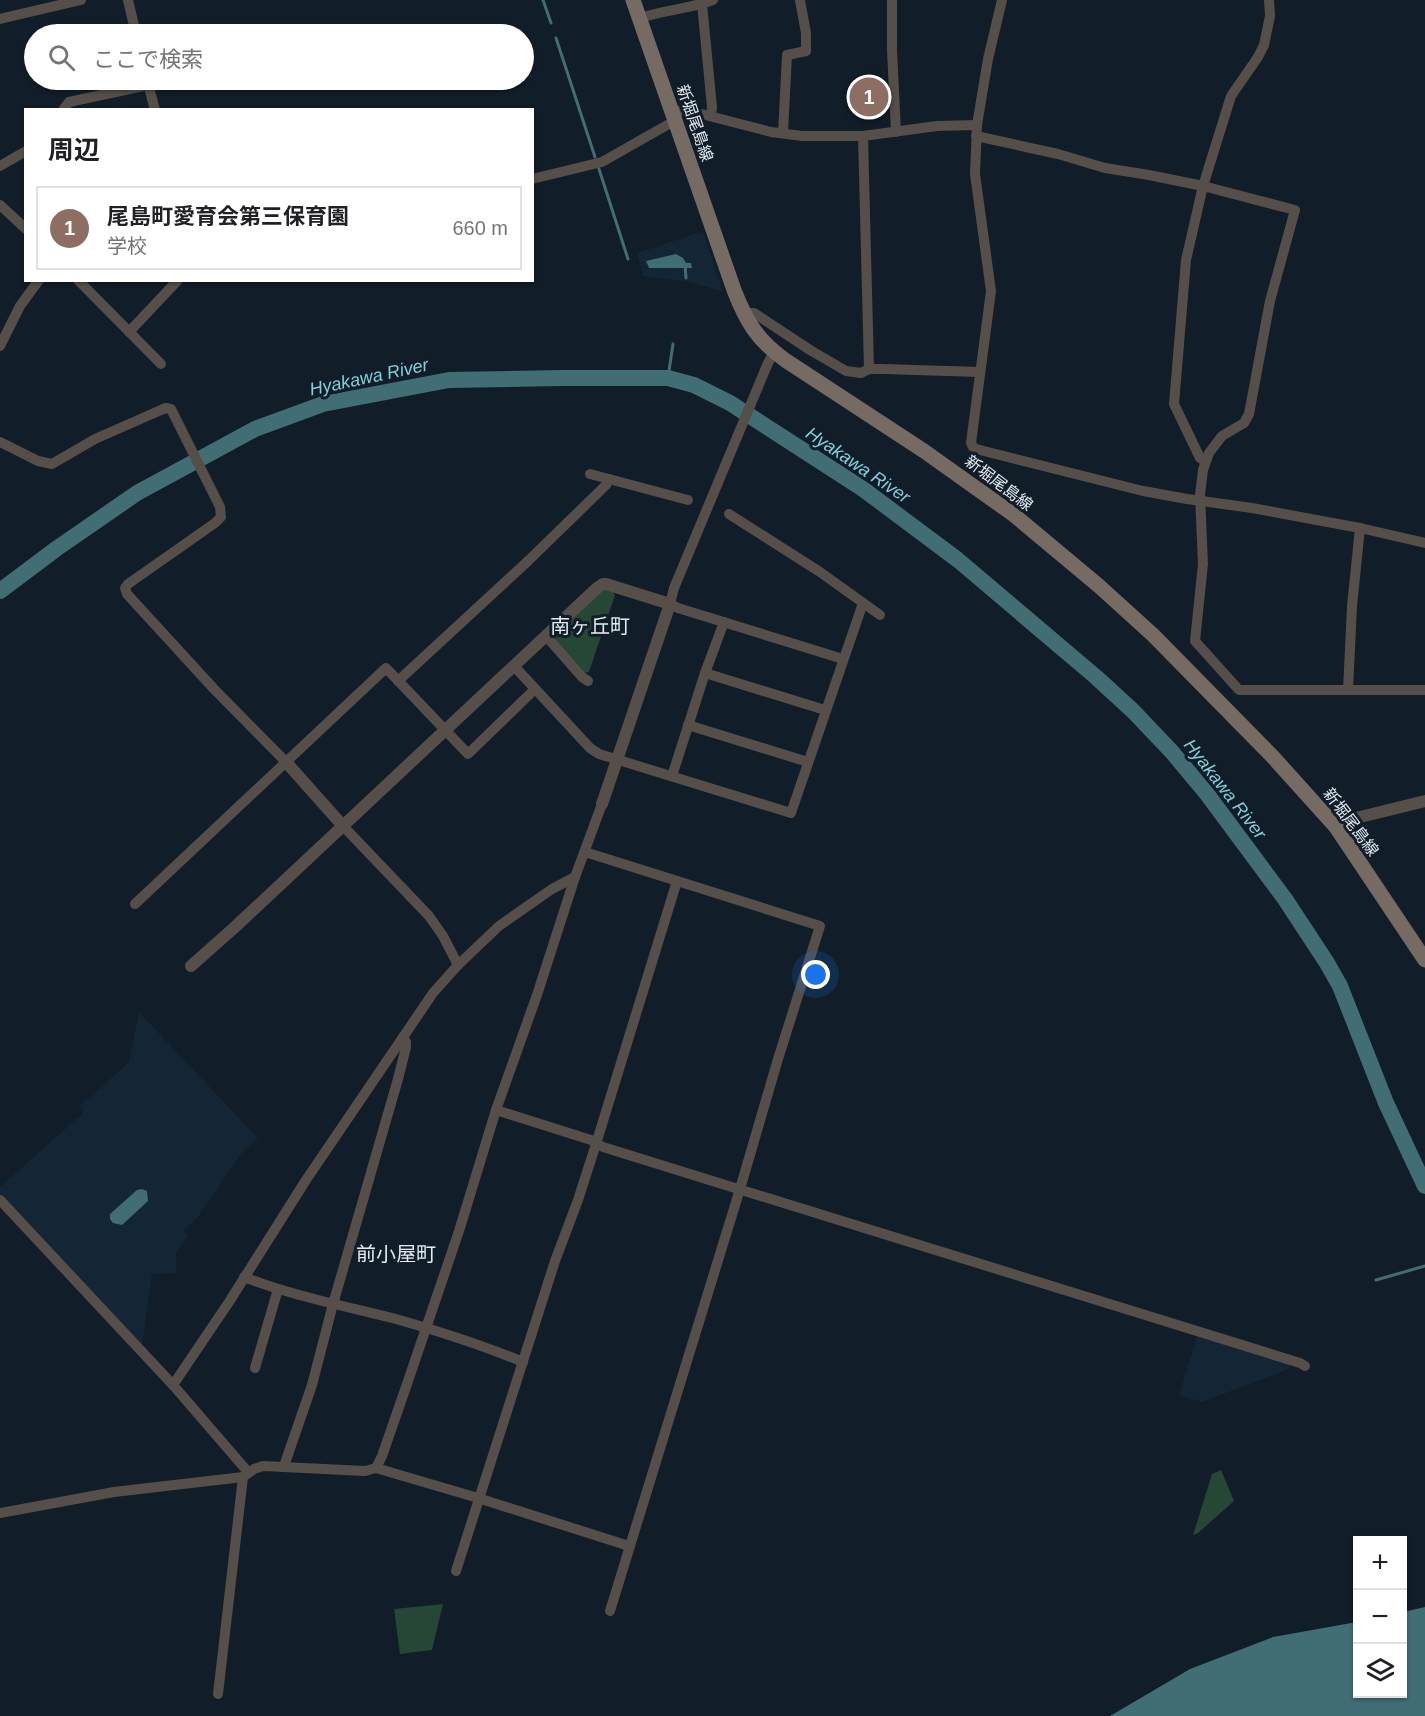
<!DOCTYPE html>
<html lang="ja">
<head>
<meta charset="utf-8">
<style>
  :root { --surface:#fff; --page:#f2f2f2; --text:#202124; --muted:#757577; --line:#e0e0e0; --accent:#2563eb }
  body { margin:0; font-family:Arial,"Noto Sans JP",sans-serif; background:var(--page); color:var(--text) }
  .controls { position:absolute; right:18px; bottom:18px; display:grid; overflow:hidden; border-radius:0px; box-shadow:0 2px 4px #0004 }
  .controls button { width:54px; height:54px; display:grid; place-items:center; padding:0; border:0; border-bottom:2px solid var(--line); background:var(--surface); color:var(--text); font:30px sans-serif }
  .you { position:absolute; left:816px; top:975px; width:21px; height:21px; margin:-15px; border:4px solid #fff; border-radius:50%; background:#1a73e8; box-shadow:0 0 0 9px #1a73e833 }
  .badge { display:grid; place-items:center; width:39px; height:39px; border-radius:50%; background:var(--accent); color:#fff; font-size:20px; font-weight:700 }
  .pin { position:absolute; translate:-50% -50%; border:3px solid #fff; box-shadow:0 2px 6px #0006 }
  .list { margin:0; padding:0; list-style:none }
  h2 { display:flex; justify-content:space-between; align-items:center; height:78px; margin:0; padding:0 24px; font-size:26px }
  h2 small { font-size:20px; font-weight:400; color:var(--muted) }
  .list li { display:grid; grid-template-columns:39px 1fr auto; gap:18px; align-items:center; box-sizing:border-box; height:84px; margin:0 12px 12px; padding:0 12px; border:2px solid var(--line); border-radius:0px }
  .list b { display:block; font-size:22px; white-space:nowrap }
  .list p { margin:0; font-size:20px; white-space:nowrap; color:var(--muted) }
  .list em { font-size:20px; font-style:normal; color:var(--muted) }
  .icon { flex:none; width:33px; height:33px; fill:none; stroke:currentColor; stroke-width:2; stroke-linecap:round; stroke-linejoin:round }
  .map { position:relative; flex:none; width:1425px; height:1716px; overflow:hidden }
  .search { position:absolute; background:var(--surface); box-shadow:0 2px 4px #0004; left:24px; top:24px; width:510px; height:66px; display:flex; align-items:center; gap:15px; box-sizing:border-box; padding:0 21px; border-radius:33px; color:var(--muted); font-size:22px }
  .panel { position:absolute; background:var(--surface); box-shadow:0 2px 4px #0004; left:24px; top:108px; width:510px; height:174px; border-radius:0px }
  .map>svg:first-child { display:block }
  .built { fill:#142535 }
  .green { fill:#264636 }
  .water { fill:#416d75 }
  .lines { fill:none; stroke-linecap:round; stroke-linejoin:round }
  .stream { stroke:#416d75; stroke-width:3 }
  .river { stroke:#416d75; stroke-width:16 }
  .minor { stroke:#554e49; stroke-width:10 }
  .tertiary { stroke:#554e49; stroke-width:12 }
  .secondary { stroke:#766b63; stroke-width:15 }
  .labels { text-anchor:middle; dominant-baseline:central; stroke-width:6; stroke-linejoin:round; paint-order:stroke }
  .street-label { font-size:16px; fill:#e3ebf3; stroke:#111d28 }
  .water-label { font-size:18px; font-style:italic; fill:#81d0de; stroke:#111d28 }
  .quarter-label { font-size:20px; fill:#e3ebf3; stroke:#111d28 }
</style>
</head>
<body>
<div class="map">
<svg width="1425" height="1716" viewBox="0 0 1425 1716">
  <rect width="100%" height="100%" fill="#111d28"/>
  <g class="built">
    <path d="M703 231 723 292 690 282 643 276 637 253Z"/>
    <path d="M139 1012 258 1138 241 1154 197 1218 184 1230 188 1235 176 1253V1273L152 1274 142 1345 0 1194V1187L83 1113 80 1106 129 1062Z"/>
    <path d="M1197 1336 1290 1364 1289 1369 1202 1402 1179 1395Z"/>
  </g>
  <g class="green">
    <path d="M605 589 613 592 615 595 589 672 583 673 553 637 600 592Z"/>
    <path d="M1221 1470 1234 1501 1198 1533 1193 1535 1212 1474Z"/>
    <path d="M443 1604 432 1650 400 1654 394 1609Z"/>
  </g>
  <g class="water">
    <path d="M676 254 683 258 686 263H691L692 268H649L646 261Z"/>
    <path d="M142 1189 147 1191 148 1201 122 1225 113 1223 110 1219V1214L137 1190Z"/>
    <path d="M1425 1607V1716H1110L1190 1669 1273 1637 1357 1622 1358 1694H1402L1403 1612Z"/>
  </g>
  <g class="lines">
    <g class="stream">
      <path d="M543 0 551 23"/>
      <path d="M556 38 595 157"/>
      <path d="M599 169 628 259"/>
      <path d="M685 265 686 278"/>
      <path d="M668 378 673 344"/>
      <path d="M1376 1280 1425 1266"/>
    </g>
    <path class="river" d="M0 591 56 549 137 493 255 429 323 404 449 380 562 378H668L694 385 730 403 863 489 958 560 1096 677 1133 711 1172 752 1207 794 1285 899 1327 963 1340 986 1386 1103 1425 1186"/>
    <g class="minor">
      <path d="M128 0 136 34"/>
      <path d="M892 0V50L896 132"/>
      <path d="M1002 0 988 59 977 125 975 174 991 291 971 443 973 447 976 449 1143 491 1187 499 1252 508 1360 528 1425 543"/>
      <path d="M702 4 712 107 711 116"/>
      <path d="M640 18C664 10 689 9 713 0"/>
      <path d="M0 19 81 0"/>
      <path d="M147 80 155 110"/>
      <path d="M63 110 69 102 148 85"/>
      <path d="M673 112 686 110 771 132 802 136H863L937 126 977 125"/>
      <path d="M783 133 787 55 806 51V33L800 0"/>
      <path d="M863 136 869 369"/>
      <path d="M976 136 1058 154 1105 168 1149 175 1203 186 1295 210 1270 301 1249 414 1244 423 1222 436 1209 453 1203 470 1200 495 1203 564 1195 641 1239 690H1425"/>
      <path d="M0 166 26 151"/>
      <path d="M532 179 602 162 676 120"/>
      <path d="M0 205 26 229"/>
      <path d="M78 280 161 364"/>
      <path d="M744 313H754L810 350 846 371 861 373 869 369H882L980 372"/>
      <path d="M129 332 178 280"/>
      <path d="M0 346 20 306 39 280"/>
      <path d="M774 352 768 363 674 588 670 604 678 608 843 659"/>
      <path d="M0 442 38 461 52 464 95 439 161 410 166 408 171 409 220 507 221 517 215 523 128 584 125 588 127 594 214 689 286 762"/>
      <path d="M1205 461 1200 458 1174 404 1186 260 1203 186 1231 96 1258 57 1264 45 1270 16 1269 0"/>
      <path d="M590 474 688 500"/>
      <path d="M729 514 820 572 880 615"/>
      <path d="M546 636 582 677 588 681"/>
      <path d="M514 666 590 748 599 754 791 813 863 603"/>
      <path d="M705 673 825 710"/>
      <path d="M398 681 528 561 606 485 609 479"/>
      <path d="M1348 690 1352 606 1360 528"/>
      <path d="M688 725 808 762"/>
      <path d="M672 776 705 673 724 622"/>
      <path d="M343 826 429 916 443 936 458 965"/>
      <path d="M585 852 820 926 778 1059 740 1189 610 1611"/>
      <path d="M135 904 386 668 468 754 535 689"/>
      <path d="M496 1110 591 1140 603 1147 1300 1363 1305 1366"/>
      <path d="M0 1200 173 1385 248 1472"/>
      <path d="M244 1277C293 1296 345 1306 396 1319 438 1331 482 1345 523 1362"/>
      <path d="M255 1368 278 1289"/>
      <path d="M173 1385 229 1302 306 1180 433 993 458 965 499 926 552 889 575 877"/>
      <path d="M284 1466 312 1385 333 1304 398 1079 406 1047V1042L403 1037"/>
      <path d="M376 1468 382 1456 407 1384 459 1231 496 1110 537 995 575 877 602 804"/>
      <path d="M0 1513 114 1492 243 1477"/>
      <path d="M456 1571 555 1261 578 1200 596 1144 677 881"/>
      <path d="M218 1694 243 1477 254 1469 263 1466 365 1471 376 1468 478 1498 629 1546"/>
    </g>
    <g class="tertiary">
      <path d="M286 762 343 826"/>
      <path d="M1336 827 1352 819 1425 801"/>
      <path d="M191 966 235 927 597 588 603 584H606L670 604 602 804"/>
    </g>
    <path class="secondary" d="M633 0 734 290C746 321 757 340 785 360L924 451 1014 515 1099 586 1153 635 1273 757 1336 827 1425 960"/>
  </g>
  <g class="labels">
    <g class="street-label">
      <text transform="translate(695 123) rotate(71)">新堀尾島線</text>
      <text transform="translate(999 483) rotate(37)">新堀尾島線</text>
      <text transform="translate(1351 822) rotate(53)">新堀尾島線</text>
    </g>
    <g class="water-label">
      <text transform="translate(369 377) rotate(-12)">Hyakawa River</text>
      <text transform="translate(858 465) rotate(34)">Hyakawa River</text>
      <text transform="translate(1225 789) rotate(52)">Hyakawa River</text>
    </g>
    <g class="quarter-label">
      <text x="590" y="626">南ヶ丘町</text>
      <text x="396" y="1254">前小屋町</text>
    </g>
  </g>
</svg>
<div class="controls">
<button>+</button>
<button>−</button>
<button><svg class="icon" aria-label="layers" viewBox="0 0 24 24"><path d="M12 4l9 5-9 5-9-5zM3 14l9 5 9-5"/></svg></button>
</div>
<div class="you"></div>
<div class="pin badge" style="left:869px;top:97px;background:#8d6e63">1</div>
<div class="search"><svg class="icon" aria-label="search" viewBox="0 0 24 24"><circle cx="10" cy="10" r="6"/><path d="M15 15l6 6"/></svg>ここで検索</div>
<section class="panel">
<h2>周辺<small></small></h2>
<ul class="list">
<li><span class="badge" style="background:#8d6e63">1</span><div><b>尾島町愛育会第三保育園</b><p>学校</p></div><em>660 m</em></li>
</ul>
</section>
</div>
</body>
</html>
